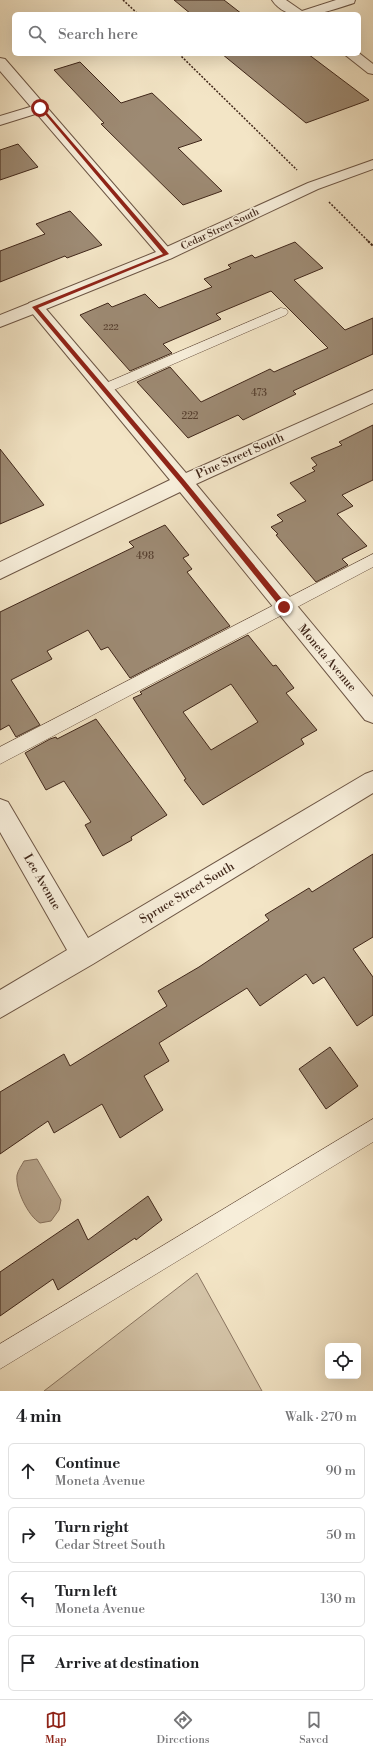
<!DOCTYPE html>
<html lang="en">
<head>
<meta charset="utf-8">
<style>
  :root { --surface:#fff; --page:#f2f2f2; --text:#202124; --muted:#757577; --line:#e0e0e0; --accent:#8f2418 }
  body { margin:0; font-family:"Libre Bodoni",serif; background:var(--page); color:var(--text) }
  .controls { position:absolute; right:12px; bottom:12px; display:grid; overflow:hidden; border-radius:6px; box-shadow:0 4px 16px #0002 }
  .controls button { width:36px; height:36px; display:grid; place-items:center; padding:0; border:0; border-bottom:1px solid var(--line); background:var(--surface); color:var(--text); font:20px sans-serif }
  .stop { position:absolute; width:12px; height:12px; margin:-9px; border:3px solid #8f2418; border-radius:50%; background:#fff }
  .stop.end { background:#8f2418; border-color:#fff; box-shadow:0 1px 4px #0008 }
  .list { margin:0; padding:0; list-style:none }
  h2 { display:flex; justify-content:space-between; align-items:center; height:52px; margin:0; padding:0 16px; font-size:17px }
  h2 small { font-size:13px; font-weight:400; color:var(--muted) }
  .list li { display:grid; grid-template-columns:26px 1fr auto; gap:12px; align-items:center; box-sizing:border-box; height:56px; margin:0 8px 8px; padding:0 8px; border:1px solid var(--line); border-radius:6px }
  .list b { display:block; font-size:15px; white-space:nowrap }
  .list p { margin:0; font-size:13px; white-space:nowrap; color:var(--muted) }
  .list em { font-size:13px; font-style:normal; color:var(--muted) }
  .icon { flex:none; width:22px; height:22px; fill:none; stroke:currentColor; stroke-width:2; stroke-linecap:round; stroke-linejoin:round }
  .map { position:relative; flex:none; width:373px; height:1391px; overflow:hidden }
  .search { position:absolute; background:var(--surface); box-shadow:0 4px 16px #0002; left:12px; right:12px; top:12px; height:44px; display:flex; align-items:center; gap:10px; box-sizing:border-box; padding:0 14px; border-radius:6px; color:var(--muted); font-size:15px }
  .sheet { height:308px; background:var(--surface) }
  nav { display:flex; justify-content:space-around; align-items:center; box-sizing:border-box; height:56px; border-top:1px solid var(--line); background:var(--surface); font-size:11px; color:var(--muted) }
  nav a { display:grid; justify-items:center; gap:2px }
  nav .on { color:var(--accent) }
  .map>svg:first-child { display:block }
  .green { fill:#d5c5a9; stroke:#8a7662 }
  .water { fill:#b6a48c; stroke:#87725e }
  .building { fill:#9d8a73; stroke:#40271a; fill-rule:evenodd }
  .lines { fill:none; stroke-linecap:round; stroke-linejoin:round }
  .service-casing { stroke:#6d5645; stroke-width:1 }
  .minor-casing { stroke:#6d5645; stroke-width:2 }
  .tertiary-casing { stroke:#6d5645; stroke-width:2 }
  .path-far1 { stroke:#40271a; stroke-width:1.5; stroke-dasharray:2 1.5; stroke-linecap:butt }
  .path { stroke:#40271a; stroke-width:2; stroke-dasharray:2.5 1.5; stroke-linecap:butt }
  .service { fill:#f7eeda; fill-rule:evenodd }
  .minor { fill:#f7eeda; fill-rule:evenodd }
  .tertiary { fill:#f7eeda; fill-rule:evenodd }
  .route { fill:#8f2418 }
  .labels { text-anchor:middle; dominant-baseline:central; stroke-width:3; stroke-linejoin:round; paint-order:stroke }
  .far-number-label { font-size:9px; fill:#574030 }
  .far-street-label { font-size:10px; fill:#40271a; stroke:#f7eeda }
  .number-label { font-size:10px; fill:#574030 }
  .street-label { font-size:12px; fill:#40271a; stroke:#f7eeda }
</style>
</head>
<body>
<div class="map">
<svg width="373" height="1391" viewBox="0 0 373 1391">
  <rect width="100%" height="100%" fill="#f3e5c6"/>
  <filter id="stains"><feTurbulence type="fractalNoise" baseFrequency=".005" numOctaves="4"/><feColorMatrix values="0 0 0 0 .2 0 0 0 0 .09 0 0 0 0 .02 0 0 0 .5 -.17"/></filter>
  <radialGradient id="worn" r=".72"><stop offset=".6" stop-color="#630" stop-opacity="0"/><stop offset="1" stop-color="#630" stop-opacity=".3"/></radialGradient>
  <path class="green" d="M197 1273 262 1391H44Z"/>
  <path class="water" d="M37 1159 61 1200 59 1210 51 1221 40 1223C28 1216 15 1189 17 1175 18 1170 22 1165 24 1161Z"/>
  <g class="building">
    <path d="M174 0H224L242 14H191Z"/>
    <path d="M222 54H308L369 100 306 123Z"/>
    <path d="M80 62 121 103 152 93 202 140 178 148 222 191 183 205 101 124 104 123 54 70Z"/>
    <path d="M18 144 38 167 0 180V150Z"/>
    <path d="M70 211 102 245 67 258 65 256 0 282V251L45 234 36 224Z"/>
    <path d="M295 242 323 268 294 280 345 330 373 318V354L293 391 296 394 243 420 238 415 188 438 137 382 170 367 201 402 270 369 274 372 328 348 271 291 216 314 221 319 163 344 172 353 130 371 80 315 108 303 112 307 145 294 159 308 212 287 204 279 231 268 228 265 252 255 255 258Z"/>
    <path d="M373 425V480L342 495 353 506 337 514 367 546 342 559 348 565 316 582 276 535 278 534 271 527 283 521 277 515 306 501 290 483 315 471 312 468 317 465 311 458 342 445 339 442Z"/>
    <path d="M0 449 44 505 0 524Z"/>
    <path d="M165 525 189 555 183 558 192 569 187 572 230 626 130 678 108 647 101 650 88 630 47 651 52 659 11 680 40 725 16 737 9 725 0 730V612L134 547 129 542Z"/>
    <path d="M248 635 273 666 276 665 294 688 286 693 317 730 301 739 304 744 203 805 184 780 186 779 133 698 142 694 140 692ZM231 684 258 722 211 750 183 712Z"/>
    <path d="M96 719 167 815 131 837 132 840 103 856 85 825 91 822 64 781 46 790 25 753 50 739 56 737 57 739Z"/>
    <path d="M373 854V937L353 949 373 977V1015L357 1026 324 977 313 984 306 974 260 1006 247 988 159 1043 169 1061 144 1076 163 1110 120 1138 102 1104 54 1133 48 1121 0 1154V1092L64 1054 70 1066 167 1006 158 991 199 967 269 920 265 915 309 888 312 892Z"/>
    <path d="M330 1047 358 1086 326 1109 299 1069Z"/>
    <path d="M148 1196 162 1220 136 1240 135 1238 58 1290 53 1279 0 1316V1272L78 1219 88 1240Z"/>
  </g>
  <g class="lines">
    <g class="service-casing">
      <g id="service">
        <path d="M281 308 286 309 288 312 286 315 109 392 104 394 99 392 97 389 99 386Z"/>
        <path d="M373 554V567L0 764V747Z"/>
        <path d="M373 1119V1142L0 1369V1344Z"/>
      </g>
    </g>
    <g class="minor-casing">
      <g id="minor">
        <path d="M272 0H286L302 11 336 0H355L354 3C329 11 290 27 272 0Z"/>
        <path d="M359 53 373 64V74L368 73 344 54Z"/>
        <path d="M40 104 45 105 47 108 45 111 0 125V116Z"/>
        <path d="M373 160V169L318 189 172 258 166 259 160 258 158 254 160 250 308 183Z"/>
        <path d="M35 301 41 303 43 307 41 311 0 327V315Z"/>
        <path d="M373 771V793L93 964 0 1018V990L67 950 0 832V799L8 802 88 938 365 774Z"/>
      </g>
    </g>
    <g class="tertiary-casing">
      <path id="tertiary" d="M0 58 5 59 174 254 172 258 46 309 186 473 373 390V403L196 484 373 697V723L365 720 180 492 0 579V562L170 480 27 307 29 303 156 252 0 71Z"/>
    </g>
    <g class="path-far1">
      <path d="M123 0 138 14"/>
      <path d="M179 54 297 170"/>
      <path d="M329 202 369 242"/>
    </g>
    <path class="path" d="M368 241 373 246"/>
    <use href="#service" class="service"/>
    <use href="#minor" class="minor"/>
    <use href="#tertiary" class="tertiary"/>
  </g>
  <path class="route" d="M39 107H42L169 254 38 308 185 481 287 605V609H282L181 484 32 307 163 254Z"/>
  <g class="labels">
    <g class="far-number-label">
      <text x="111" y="327">222</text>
    </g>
    <g class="far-street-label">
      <text transform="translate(220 229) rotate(-25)">Cedar Street South</text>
    </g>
    <g class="number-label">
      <text x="259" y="393">473</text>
      <text x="190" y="416">222</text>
      <text x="145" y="556">498</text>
    </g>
    <g class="street-label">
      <text transform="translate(240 456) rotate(-24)">Pine Street South</text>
      <text transform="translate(327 658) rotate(50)">Moneta Avenue</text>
      <text transform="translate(42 882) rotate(60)">Lee Avenue</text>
      <text transform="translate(187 893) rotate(-31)">Spruce Street South</text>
    </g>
  </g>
  <rect width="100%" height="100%" filter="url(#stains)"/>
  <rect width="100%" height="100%" fill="url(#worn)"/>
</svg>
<div class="controls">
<button><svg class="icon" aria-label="locate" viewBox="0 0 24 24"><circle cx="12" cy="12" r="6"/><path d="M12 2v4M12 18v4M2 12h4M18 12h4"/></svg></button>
</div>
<div class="stop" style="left:40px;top:108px"></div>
<div class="stop end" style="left:284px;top:607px"></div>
<div class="search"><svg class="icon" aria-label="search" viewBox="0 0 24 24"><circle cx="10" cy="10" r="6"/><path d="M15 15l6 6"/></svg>Search here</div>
</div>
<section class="sheet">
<h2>4 min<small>Walk · 270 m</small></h2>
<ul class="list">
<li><svg class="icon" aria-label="ahead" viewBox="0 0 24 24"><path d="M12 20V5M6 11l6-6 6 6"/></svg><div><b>Continue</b><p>Moneta Avenue</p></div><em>90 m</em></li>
<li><svg class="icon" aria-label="right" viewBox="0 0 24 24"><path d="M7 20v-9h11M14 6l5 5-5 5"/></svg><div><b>Turn right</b><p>Cedar Street South</p></div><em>50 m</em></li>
<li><svg class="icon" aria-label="left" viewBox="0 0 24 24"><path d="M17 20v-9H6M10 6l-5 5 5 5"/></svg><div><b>Turn left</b><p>Moneta Avenue</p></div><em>130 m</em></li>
<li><svg class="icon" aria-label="arrive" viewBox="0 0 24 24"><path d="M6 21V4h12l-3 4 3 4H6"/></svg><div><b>Arrive at destination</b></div></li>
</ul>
</section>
<nav>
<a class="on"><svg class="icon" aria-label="map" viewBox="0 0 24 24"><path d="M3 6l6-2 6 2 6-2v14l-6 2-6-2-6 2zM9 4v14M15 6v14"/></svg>Map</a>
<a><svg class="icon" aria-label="directions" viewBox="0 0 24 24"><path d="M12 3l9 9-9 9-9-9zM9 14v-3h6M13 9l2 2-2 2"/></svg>Directions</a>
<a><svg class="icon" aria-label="saved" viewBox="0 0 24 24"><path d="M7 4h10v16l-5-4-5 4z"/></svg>Saved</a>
</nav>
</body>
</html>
